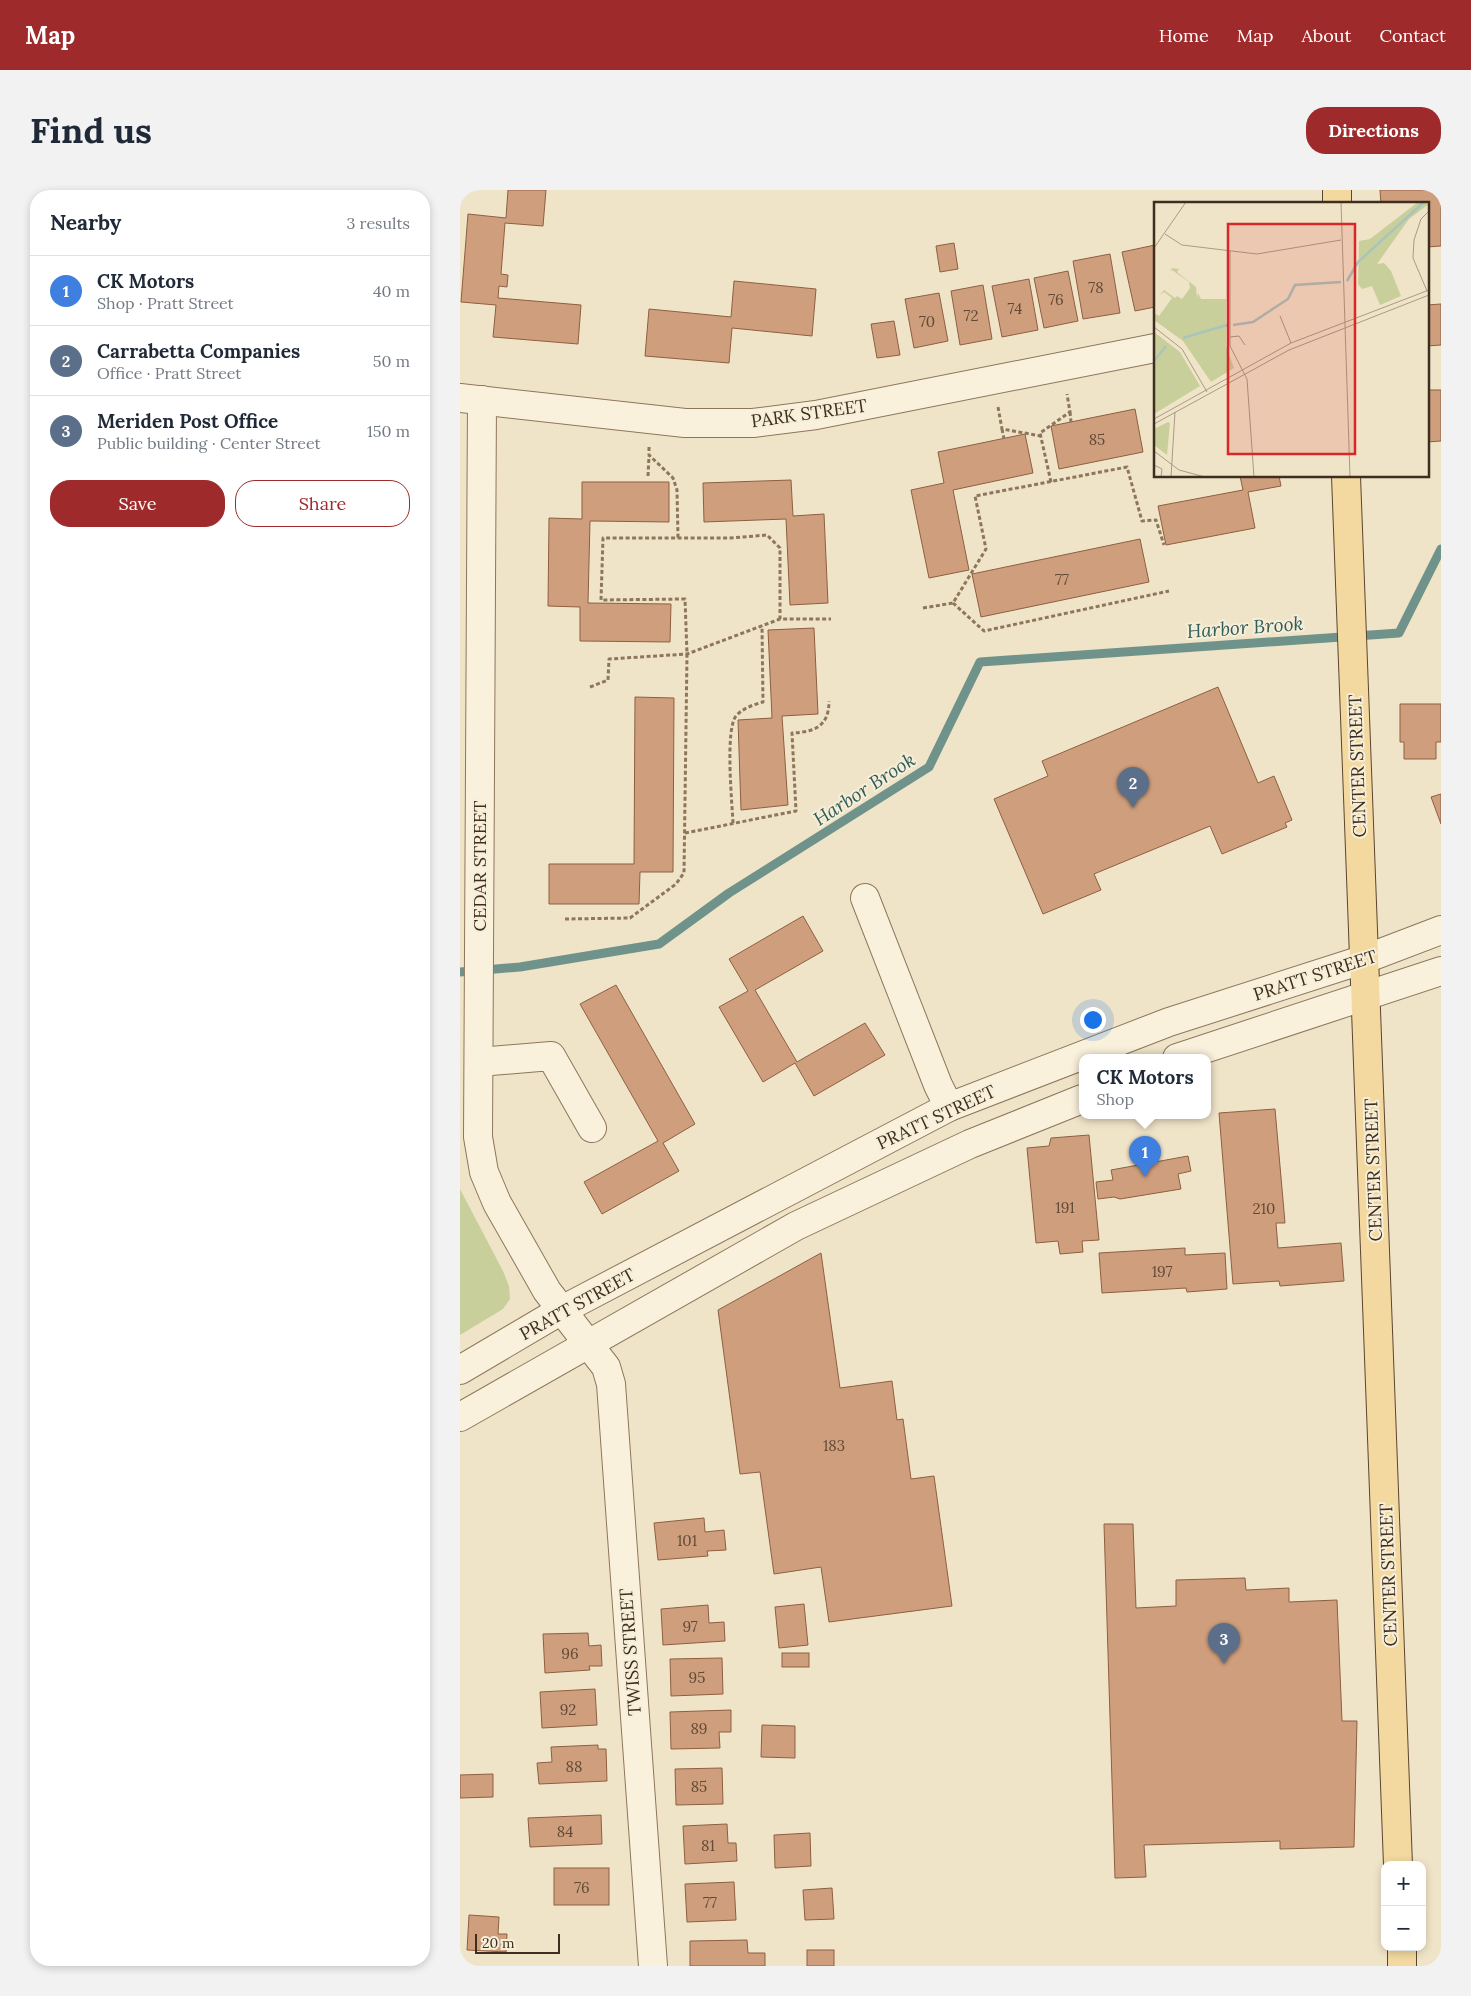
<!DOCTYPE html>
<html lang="en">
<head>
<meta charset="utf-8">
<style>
  :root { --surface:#fff; --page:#f2f2f3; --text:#1f2937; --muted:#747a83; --line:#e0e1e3; --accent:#9e2a2b }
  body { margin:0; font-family:Lora,serif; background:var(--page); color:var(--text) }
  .controls { position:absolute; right:15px; bottom:15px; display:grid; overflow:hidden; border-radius:10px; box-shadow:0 2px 8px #0003 }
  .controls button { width:45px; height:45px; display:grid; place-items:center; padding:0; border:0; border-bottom:1px solid var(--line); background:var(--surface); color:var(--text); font:25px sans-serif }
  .scale { position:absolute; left:15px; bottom:12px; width:85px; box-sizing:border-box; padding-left:5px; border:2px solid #3d2e20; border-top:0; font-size:14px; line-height:18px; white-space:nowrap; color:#3d2e20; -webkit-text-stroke:4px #f7eed8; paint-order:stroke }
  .you { position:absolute; left:632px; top:829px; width:18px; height:18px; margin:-12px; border:4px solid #fff; border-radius:50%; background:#1a73e8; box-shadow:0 0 0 8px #1a73e833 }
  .badge { display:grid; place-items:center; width:32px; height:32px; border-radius:50%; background:var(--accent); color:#fff; font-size:16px; font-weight:700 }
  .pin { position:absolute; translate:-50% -41px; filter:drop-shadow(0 1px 2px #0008) }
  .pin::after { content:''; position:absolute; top:26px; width:18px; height:15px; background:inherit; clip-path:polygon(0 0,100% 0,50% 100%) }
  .popup { position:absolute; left:619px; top:864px; width:132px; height:65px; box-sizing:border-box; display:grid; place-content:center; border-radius:10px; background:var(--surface); filter:drop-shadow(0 1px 4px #0005); font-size:16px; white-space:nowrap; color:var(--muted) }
  .popup b { font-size:19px; color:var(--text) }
  .popup::after { content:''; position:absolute; left:50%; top:100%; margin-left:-10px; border:10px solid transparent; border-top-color:var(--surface) }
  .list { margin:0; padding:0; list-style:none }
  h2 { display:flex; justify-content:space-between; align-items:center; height:65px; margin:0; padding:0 20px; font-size:21px }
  h2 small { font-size:16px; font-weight:400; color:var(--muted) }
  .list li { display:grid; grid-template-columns:32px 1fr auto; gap:15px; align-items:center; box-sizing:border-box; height:70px; padding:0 20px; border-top:1px solid var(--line) }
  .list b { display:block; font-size:19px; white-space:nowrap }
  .list p { margin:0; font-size:16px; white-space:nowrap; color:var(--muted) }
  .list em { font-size:16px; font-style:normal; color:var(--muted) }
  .actions { display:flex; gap:10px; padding:15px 20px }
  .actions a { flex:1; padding:11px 0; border:1px solid var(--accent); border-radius:20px; text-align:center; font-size:18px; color:var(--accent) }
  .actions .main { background:var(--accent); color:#fff }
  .map { position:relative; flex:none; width:981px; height:1776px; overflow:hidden; border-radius:20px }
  header { display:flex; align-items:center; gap:30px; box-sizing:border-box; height:70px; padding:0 25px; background:var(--accent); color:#fff }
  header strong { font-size:24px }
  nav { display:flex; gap:28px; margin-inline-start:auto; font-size:18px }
  .intro { display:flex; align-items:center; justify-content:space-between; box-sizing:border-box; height:120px; padding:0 30px }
  h1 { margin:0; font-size:35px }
  .button { padding:12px 22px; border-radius:20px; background:var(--accent); color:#fff; font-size:18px; font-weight:700 }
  main { display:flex; gap:30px; padding:0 30px }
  aside { flex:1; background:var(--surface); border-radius:20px; box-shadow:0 2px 8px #0003 }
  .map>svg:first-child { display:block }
  .green { fill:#c9cf9b }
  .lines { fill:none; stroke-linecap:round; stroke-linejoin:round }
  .stream { stroke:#6f938a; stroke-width:9 }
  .building { fill:#cf9f7d; stroke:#8d5f41 }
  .minor-casing { stroke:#8d765c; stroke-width:30 }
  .major-casing { stroke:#5b4430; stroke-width:30 }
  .path { stroke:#8d765c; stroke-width:3; stroke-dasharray:4 2.5; stroke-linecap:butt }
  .minor { stroke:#faf1dc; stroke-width:28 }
  .major { stroke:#f3d9a0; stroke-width:28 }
  .labels { text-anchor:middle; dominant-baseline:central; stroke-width:4; stroke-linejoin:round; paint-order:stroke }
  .number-label { font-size:15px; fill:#624a37 }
  .street-label { font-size:18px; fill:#3d2e20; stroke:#f7eed8 }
  .water-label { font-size:19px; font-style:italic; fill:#2f5d5a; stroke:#f7eed8 }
  .inset-river { fill:none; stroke:#a9c4bc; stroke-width:2.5 }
  .inset-road { fill:none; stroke:#a89b85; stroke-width:1 }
  .view { fill:#d62828; fill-opacity:0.15; stroke:#d62828; stroke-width:2.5 }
  .inset-edge { fill:none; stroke:#3d2e20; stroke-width:2.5 }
</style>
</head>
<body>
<header>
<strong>Map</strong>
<nav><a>Home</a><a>Map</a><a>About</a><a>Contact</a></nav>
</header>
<div class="intro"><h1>Find us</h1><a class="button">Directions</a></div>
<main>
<aside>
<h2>Nearby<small>3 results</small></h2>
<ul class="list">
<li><span class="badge" style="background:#3f7fe0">1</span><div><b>CK Motors</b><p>Shop · Pratt Street</p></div><em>40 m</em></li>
<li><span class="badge" style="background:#5c6f8a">2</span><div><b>Carrabetta Companies</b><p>Office · Pratt Street</p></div><em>50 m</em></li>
<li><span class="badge" style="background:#5c6f8a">3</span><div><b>Meriden Post Office</b><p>Public building · Center Street</p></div><em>150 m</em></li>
</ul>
<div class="actions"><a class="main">Save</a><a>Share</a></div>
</aside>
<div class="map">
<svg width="981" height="1776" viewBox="0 0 981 1776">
  <rect width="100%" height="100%" fill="#f0e4c8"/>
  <path class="green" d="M0 999 43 1081 49 1096 50 1109 43 1119 0 1145Z"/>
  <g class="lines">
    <path class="stream" d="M0 782 60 777 199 754 269 703 469 577 520 472 939 443 981 359"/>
  </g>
  <g class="building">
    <path d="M48 0H86L83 36 45 33 41 84 48 85 47 97 39 96 38 108 121 115 118 154 33 147 36 115 1 112 8 24 46 28Z"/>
    <path d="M920 0H981V56L967 57V14H921Z"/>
    <path d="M494 53 498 79 480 82 476 56Z"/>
    <path d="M695 55V117L675 121 662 62Z"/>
    <path d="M650 64 660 123 623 129 613 71Z"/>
    <path d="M608 81 618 131 584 138 574 88Z"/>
    <path d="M569 89 578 140 542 147 532 96Z"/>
    <path d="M274 91 356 99 352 146 272 138 269 173 185 166 189 119 271 127Z"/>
    <path d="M523 95 532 149 500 155 491 101Z"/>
    <path d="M479 103 488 151 454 158 445 109Z"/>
    <path d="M981 114V155L967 156V115Z"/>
    <path d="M434 131 440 165 417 168 411 134Z"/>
    <path d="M967 200H981V251L967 252Z"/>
    <path d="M675 219 683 262 599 279 591 236Z"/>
    <path d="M565 244 573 283 493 300 509 380 469 388 451 300 484 293 478 262Z"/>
    <path d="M780 286H819L821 296 788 302 795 338 706 355 698 316 783 300Z"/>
    <path d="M331 290 333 326 364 324 368 413 330 415 326 329 244 332 243 293Z"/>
    <path d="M122 292H209V332L130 331 128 413 211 414 210 452 120 451V417L88 416 89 328 122 329Z"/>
    <path d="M680 349 689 392 521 427 512 384Z"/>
    <path d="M354 438 358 524 322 526 328 615 281 620 278 530 312 528 308 440Z"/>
    <path d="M758 497 798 593 814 586 832 630 825 633 827 637 762 664 750 636 634 684 641 700 583 724 534 609 588 586 582 571Z"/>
    <path d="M175 507 214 508 213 682H180L179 714H89V674H174Z"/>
    <path d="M940 514H981V552H976V569H944V552H940Z"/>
    <path d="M981 604V634L971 607Z"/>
    <path d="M343 726 363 761 295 800 337 872 405 833 425 865 354 906 335 873 303 892 259 817 288 801 269 769Z"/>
    <path d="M156 795 235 934 203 953 219 981 142 1024 124 992 198 951 120 814Z"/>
    <path d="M815 919 825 1033H816L818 1058 881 1053 884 1091 820 1096 819 1091 773 1094 759 923Z"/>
    <path d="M629 945 639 1050 622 1051 623 1062 600 1064 598 1051 576 1053 567 958 589 956 591 948Z"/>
    <path d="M728 966 731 981 718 984 721 999 660 1009 654 1007 638 1009 636 992 653 990 651 980Z"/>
    <path d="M725 1058V1065L765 1063 767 1099 727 1102 726 1098 642 1103 639 1063Z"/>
    <path d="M361 1063 380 1198 432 1191 437 1230 443 1229 451 1289 474 1286 492 1416 369 1432 361 1377 314 1384 300 1282 280 1284 258 1120Z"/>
    <path d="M244 1328 245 1342 264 1340 266 1360 247 1361 248 1366 198 1370 194 1333Z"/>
    <path d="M644 1334H673L676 1418 716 1416V1390L785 1388 786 1400 829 1398V1412L877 1410 882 1531H897L894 1657 820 1659V1651L684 1655 686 1687 655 1688Z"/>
    <path d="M344 1414 348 1455 319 1458 315 1417Z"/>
    <path d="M248 1415 249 1433 264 1432 265 1451 203 1455 201 1419Z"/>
    <path d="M128 1443 129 1456 141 1455 142 1476H129L130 1480 85 1483 83 1444Z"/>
    <rect x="322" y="1463" width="27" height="14"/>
    <path d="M262 1468 263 1504 211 1506 210 1469Z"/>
    <path d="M135 1499 137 1535 82 1538 80 1502Z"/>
    <path d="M271 1520V1542H259L260 1558 211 1559 210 1522Z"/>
    <path d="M302 1535 335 1536V1568L301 1567Z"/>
    <path d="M138 1555V1559H146L147 1591 79 1594 77 1573 92 1572 91 1557Z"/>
    <path d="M262 1578 263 1614 216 1615 215 1579Z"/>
    <path d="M33 1584V1607L0 1608V1585Z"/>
    <path d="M141 1625 142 1654 70 1657 68 1628Z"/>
    <path d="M267 1634 268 1653H276L277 1671 225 1674 223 1636Z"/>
    <path d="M350 1643 351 1676 315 1678 314 1645Z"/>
    <rect x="94" y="1678" width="55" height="37"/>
    <path d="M274 1692 276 1730 227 1732 225 1694Z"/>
    <path d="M372 1698 374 1729 345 1730 343 1700Z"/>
    <path d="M9 1725 39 1727 38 1744H47L46 1762 7 1760Z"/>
    <path d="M287 1750 288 1763H305V1776H230V1751Z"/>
    <rect x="347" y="1760" width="27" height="16"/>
  </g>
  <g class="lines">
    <g class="minor-casing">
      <g id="minor">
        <path d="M0 208 225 233H293L356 225 695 158"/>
        <path d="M22 210 18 947 24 982 37 1013 87 1101 146 1177 151 1194 193 1776"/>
        <path d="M405 708 478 895 489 917"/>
        <path d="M717 868 981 781"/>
        <path d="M19 872 91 866 132 938"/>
        <path d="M0 1180 100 1121 489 917 709 832 905 769 981 740"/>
        <path d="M0 1227 336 1036 510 954 622 909"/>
      </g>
    </g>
    <g class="major-casing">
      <g id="major">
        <path d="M877 0V14"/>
        <path d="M886 286 938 1675"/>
        <path d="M942 1757V1776"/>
      </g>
    </g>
    <g class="path">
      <path d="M538 217 542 239 581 246"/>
      <path d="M610 222 611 232"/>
      <path d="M542 239 544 249"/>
      <path d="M189 257V265L213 288 217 300 218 348"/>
      <path d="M188 286 189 266"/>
      <path d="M591 292 580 243 610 222 607 204"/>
      <path d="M493 413 524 441 709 401"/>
      <path d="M463 418 493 413 526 359 515 306 667 277 682 331 696 330 704 355"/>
      <path d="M130 497 148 490 149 469 227 464 320 429H371"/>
      <path d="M273 633C272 612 265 540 276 526 283 518 293 515 303 512L302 436"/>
      <path d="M225 643 336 621 332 543C355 542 369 536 369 511"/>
      <path d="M105 729 170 728 216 694 224 683 227 464 225 409 141 410 143 348H270L307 345 320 358V429"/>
    </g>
    <use href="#minor" class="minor"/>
    <use href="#major" class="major"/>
  </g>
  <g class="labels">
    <g class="number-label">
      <text x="636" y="97">78</text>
      <text x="596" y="109">76</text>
      <text x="555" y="118">74</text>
      <text x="511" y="125">72</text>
      <text x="467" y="131">70</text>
      <text x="637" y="249">85</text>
      <text x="602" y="389">77</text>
      <text x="605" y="1017">191</text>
      <text x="804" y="1018">210</text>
      <text x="702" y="1081">197</text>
      <text x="374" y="1255">183</text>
      <text x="227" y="1350">101</text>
      <text x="230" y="1436">97</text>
      <text x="110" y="1463">96</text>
      <text x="237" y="1487">95</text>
      <text x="108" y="1519">92</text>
      <text x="239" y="1538">89</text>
      <text x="114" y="1576">88</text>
      <text x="239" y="1596">85</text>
      <text x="105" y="1641">84</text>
      <text x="248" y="1655">81</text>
      <text x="122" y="1697">76</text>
      <text x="250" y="1712">77</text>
    </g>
    <g class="street-label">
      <text transform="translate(349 223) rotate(-8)">PARK STREET</text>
      <text transform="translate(897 576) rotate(-92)">CENTER STREET</text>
      <text transform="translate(19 676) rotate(-90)">CEDAR STREET</text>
      <text transform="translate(855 785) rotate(-18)">PRATT STREET</text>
      <text transform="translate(476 927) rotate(-25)">PRATT STREET</text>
      <text transform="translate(913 980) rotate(-92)">CENTER STREET</text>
      <text transform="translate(117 1114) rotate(-29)">PRATT STREET</text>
      <text transform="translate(928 1385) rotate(-92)">CENTER STREET</text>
      <text transform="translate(170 1462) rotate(-94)">TWISS STREET</text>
    </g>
    <g class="water-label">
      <text transform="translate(785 437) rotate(-4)">Harbor Brook</text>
      <text transform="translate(404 599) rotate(-33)">Harbor Brook</text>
    </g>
  </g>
  <g transform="translate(694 12)">
    <rect width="275" height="275" fill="#f0e4c8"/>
    <path d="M264 0 275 2 255 17 223 62 230 61 237 69 247 94 226 103 218 84 208 87 204 82 205 39 216 37ZM18 66 25 67 23 70 42 85 43 96 44 91 47 97H72V144L80 166 57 180 29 139 0 118V111L5 114 18 96 10 90 5 94 10 88 21 96 23 94 28 97 36 86 35 80 18 68 16 70ZM0 130 26 150 46 184 0 212ZM14 220 16 221 13 253 0 243V227Z" fill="#c9cf9b"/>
    <path class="inset-river" d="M193 79 204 60 270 0M79 123 99 120 134 97 141 83 187 80M29 136 73 123M0 159 12 144"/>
    <path class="inset-road" d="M187 0 196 275M11 32 28 43 103 52 187 38M0 46 32 0M76 49V144L93 177 100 275M273 89 259 56 260 38 267 17 275 9M126 114 137 141M0 125 28 147 53 190M76 135 85 134 91 143M0 217 137 141 275 88M0 222 135 148 275 93M0 249 25 268 51 275M0 263 8 267 7 275M17 275 21 210"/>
    <path class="view" d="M74 22H201V252H74Z"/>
    <rect width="275" height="275" class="inset-edge"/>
  </g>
</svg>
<div class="controls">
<button>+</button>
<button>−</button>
</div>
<div class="scale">20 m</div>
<div class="you"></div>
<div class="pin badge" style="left:685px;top:987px;background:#3f7fe0">1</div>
<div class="popup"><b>CK Motors</b>Shop</div>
<div class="pin badge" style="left:673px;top:618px;background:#5c6f8a">2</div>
<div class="pin badge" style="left:764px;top:1474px;background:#5c6f8a">3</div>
</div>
</main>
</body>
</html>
